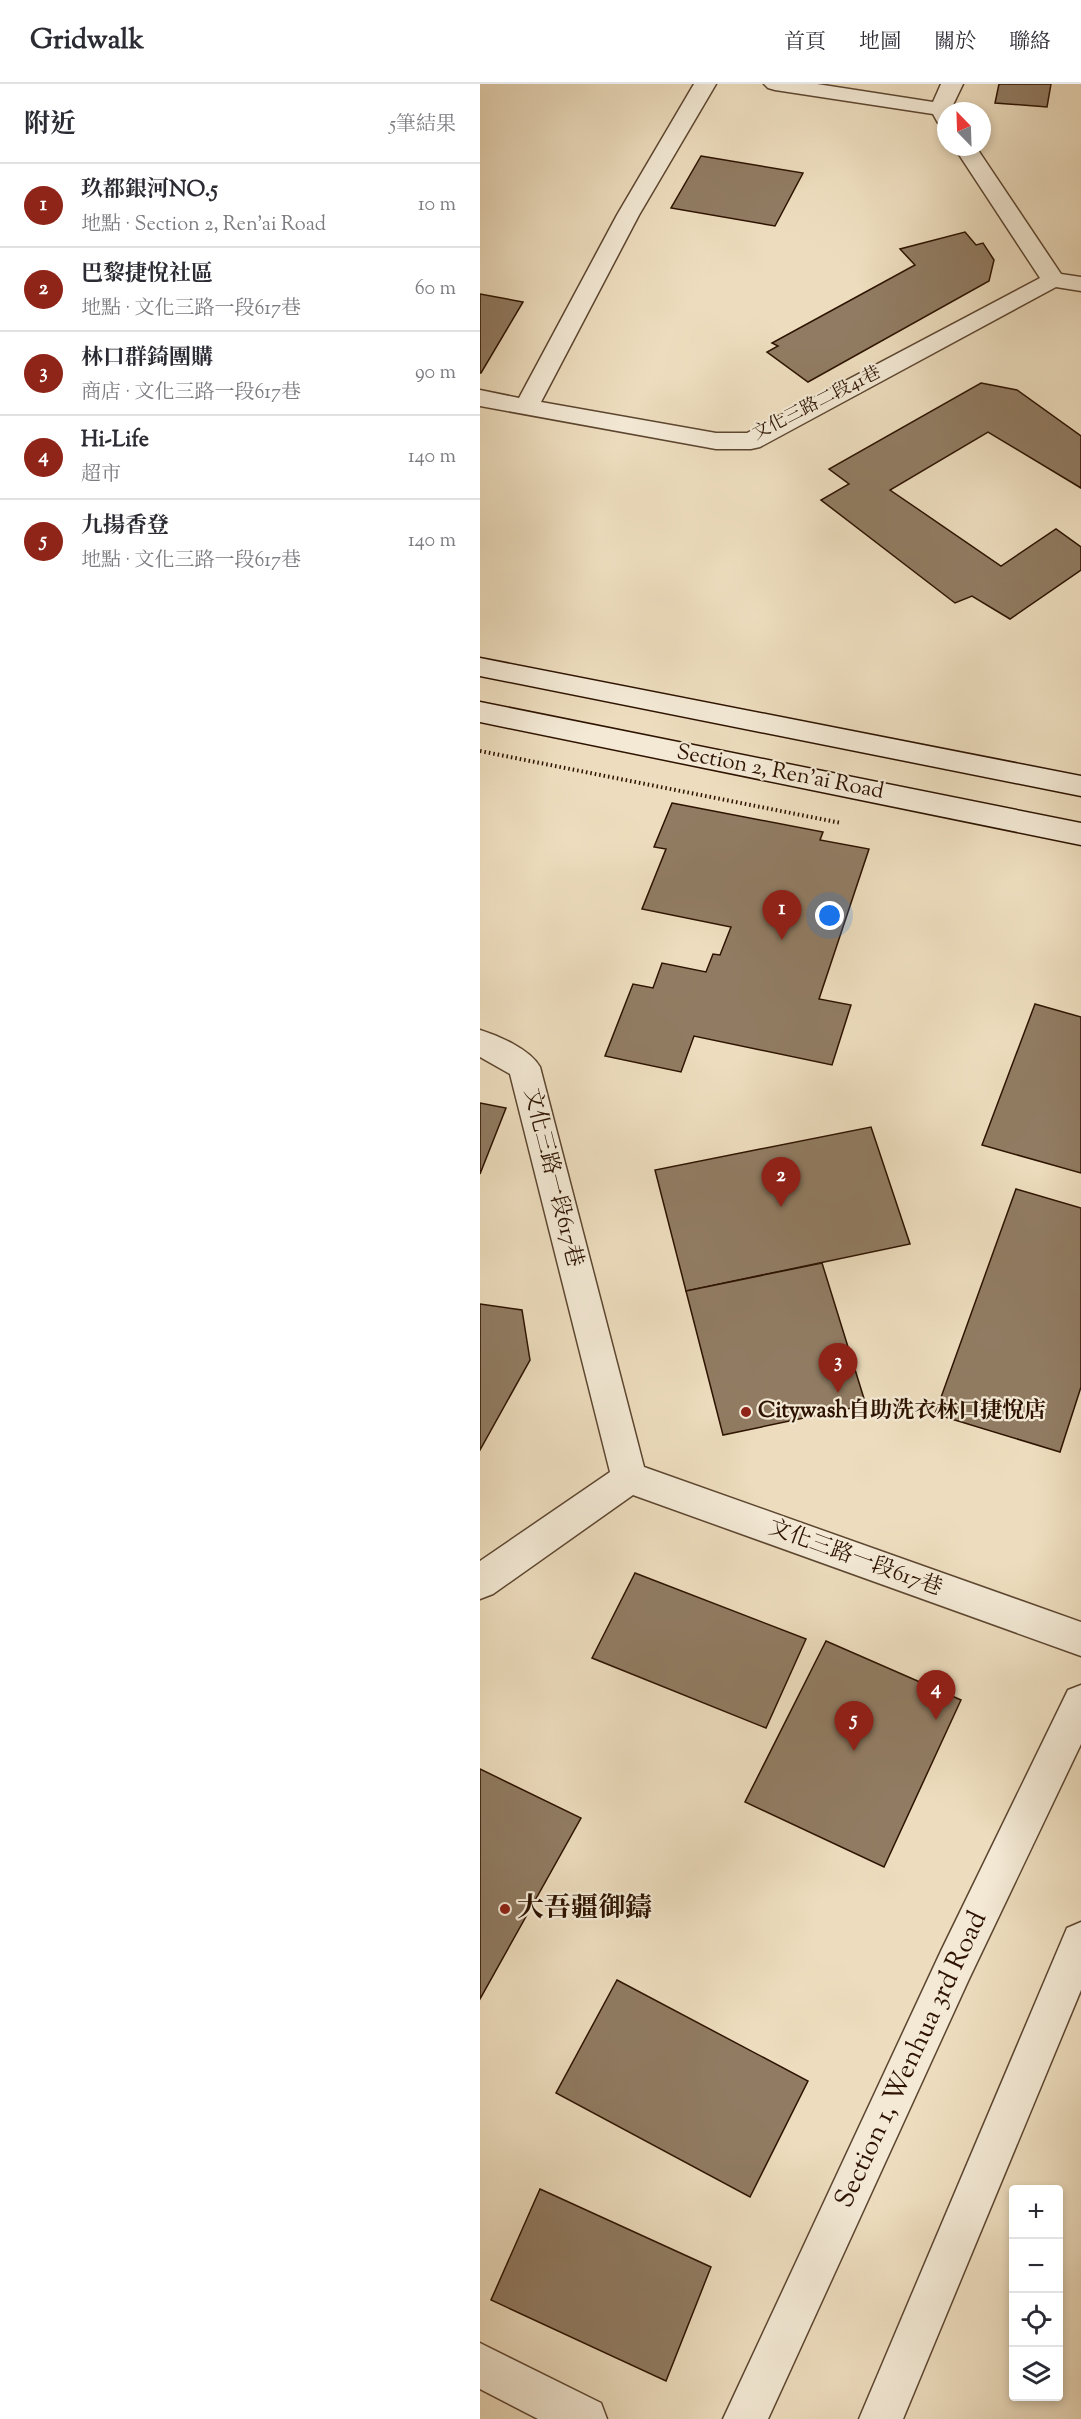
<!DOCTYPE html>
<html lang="zh-TW">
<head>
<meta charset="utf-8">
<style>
  :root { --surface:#fff; --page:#f2f2f3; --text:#2b2b33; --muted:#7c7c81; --line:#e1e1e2; --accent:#8f2418 }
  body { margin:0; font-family:"Sorts Mill Goudy","Noto Serif TC",serif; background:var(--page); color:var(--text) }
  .controls { position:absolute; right:18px; bottom:18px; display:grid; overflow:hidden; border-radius:6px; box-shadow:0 3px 9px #0003 }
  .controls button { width:54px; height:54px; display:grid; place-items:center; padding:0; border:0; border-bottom:2px solid var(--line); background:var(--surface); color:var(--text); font:30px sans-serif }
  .compass { position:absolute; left:457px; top:18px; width:54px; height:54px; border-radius:50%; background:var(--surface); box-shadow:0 3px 9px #0003; rotate:337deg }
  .you { position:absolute; left:350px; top:832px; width:21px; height:21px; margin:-15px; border:4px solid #fff; border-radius:50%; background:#1a73e8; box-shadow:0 0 0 9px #1a73e833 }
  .badge { display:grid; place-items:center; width:39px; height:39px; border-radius:50%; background:var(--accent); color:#fff; font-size:20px; font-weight:700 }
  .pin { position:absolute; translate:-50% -50px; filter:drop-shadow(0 2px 3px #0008) }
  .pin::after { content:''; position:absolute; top:32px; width:21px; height:18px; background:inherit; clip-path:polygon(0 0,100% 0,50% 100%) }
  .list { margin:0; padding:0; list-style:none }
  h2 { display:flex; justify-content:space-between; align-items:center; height:78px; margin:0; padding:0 24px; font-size:26px }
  h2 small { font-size:20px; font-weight:400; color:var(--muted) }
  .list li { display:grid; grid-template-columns:39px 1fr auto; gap:18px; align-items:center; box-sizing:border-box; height:84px; padding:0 24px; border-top:2px solid var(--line) }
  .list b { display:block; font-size:22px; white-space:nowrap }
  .list p { margin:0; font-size:20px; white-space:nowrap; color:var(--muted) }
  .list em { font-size:20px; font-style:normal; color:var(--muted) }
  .icon { flex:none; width:33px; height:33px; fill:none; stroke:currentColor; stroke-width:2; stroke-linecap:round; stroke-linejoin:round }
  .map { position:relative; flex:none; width:601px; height:2335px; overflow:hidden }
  header { display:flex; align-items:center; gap:36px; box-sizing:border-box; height:84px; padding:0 30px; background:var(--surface); border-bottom:2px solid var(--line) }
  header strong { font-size:28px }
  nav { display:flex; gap:33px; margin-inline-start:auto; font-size:21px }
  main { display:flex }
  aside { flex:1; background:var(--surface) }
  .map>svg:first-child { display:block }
  .building { fill:#917c63; stroke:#2d1300; stroke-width:1.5 }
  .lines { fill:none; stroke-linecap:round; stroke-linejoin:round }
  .minor-casing { stroke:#5d4630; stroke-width:3 }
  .tertiary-casing { stroke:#5d4630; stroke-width:3 }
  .secondary-casing { stroke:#2d1300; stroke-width:3 }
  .path { stroke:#2d1300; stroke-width:4; stroke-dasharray:1.5 3; stroke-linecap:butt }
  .minor { fill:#f3e9d5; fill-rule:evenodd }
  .tertiary { fill:#f3e9d5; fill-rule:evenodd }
  .secondary { fill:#f3e9d5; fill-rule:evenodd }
  .poi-dot { fill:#8f2418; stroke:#f3e9d5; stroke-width:2 }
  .labels { text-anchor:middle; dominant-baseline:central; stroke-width:4.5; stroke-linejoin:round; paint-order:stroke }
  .far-street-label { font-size:18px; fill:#2d1300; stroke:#f3e9d5 }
  .street-label { font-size:22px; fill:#2d1300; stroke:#f3e9d5 }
  .poi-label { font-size:22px; font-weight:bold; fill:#2d1300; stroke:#f3e9d5; text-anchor:start }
  .near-poi-label { font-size:27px; font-weight:bold; fill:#2d1300; stroke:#f3e9d5; text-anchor:start }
  .near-street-label { font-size:27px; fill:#2d1300; stroke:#f3e9d5 }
</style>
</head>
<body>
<header>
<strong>Gridwalk</strong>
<nav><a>首頁</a><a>地圖</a><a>關於</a><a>聯絡</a></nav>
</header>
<main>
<aside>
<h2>附近<small>5筆結果</small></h2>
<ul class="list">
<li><span class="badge">1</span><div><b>玖都銀河NO.5</b><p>地點 · Section 2, Ren'ai Road</p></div><em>10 m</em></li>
<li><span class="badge">2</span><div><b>巴黎捷悅社區</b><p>地點 · 文化三路一段617巷</p></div><em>60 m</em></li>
<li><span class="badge">3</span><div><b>林口群錡團購</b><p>商店 · 文化三路一段617巷</p></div><em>90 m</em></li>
<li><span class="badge">4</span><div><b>Hi-Life</b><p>超市</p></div><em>140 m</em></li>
<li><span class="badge">5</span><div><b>九揚香登</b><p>地點 · 文化三路一段617巷</p></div><em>140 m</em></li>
</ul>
</aside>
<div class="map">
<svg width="601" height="2335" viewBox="0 0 601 2335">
  <rect width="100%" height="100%" fill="#edddbe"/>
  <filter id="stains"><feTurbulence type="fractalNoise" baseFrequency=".00333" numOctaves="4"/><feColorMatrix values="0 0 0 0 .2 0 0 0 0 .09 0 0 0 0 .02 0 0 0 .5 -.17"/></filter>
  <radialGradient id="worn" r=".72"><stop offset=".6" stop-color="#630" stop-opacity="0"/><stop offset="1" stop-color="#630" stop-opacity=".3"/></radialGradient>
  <g class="building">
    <path d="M519 0H571L567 23 515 19Z"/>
    <path d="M221 72 323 89 295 142 191 124Z"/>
    <path d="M485 148 496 161 503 159 514 176 509 197 328 298 287 268 298 262 292 259 435 181 420 165Z"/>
    <path d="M0 210 43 218 1 289H0Z"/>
    <path d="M501 299 537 306 601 352V404L508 348 410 406 521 482 576 445 601 463V486L530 535 492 512 475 519 341 416 369 400 349 385Z"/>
    <path d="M192 719 343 748 340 756 389 765 339 915 371 921 352 981 214 952 201 988 125 972 153 900 173 904 182 879 226 888 233 870 240 871 251 843 162 825 186 765 174 763Z"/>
    <path d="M555 920 601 933V1089L502 1061Z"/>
    <path d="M0 1019 26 1024 0 1090Z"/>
    <path d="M391 1043 430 1160 206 1207 175 1086Z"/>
    <path d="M536 1105 601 1124V1303L580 1368 455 1330Z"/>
    <path d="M342 1179 386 1321 243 1351 206 1207Z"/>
    <path d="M0 1220 42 1226 50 1276 0 1366Z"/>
    <path d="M155 1489 326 1555 286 1644 112 1574Z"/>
    <path d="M346 1557 481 1616 404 1783 265 1718Z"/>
    <path d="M0 1685 101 1734 0 1915Z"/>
    <path d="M137 1896 328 1997 270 2113 76 2009Z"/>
    <path d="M60 2105 231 2183 186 2297 11 2216Z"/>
  </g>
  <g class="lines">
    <g class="minor-casing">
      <g id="minor">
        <path d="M214 0H236L159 131 61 318 236 349H267L560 194 474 63H496L581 190 601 193V207L576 203 280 363 271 365H236L0 322V306L39 314 137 131Z"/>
        <path d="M284 0H337L453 18 461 0H483L471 25 472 27H466V40L458 39 453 30 295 6 288 4Z"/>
        <path d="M0 946C19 952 50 965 60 983L164 1383 601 1538V1572L153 1411 13 1510 0 1515V1477L130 1388 30 990 0 973Z"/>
        <path d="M0 2259 121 2319 127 2335H58L0 2305Z"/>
      </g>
    </g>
    <g class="tertiary-casing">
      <g id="tertiary">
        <path d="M601 1601V1660L489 1895 288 2335H243L461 1867 588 1606Z"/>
        <path d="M601 1838V1906L423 2335H379L587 1844Z"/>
      </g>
    </g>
    <g class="secondary-casing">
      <g id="secondary">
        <path d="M0 574 601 692V712L0 592Z"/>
        <path d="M0 618 601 739V761L0 638Z"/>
      </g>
    </g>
    <path class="path" d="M0 667 361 739"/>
    <use href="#minor" class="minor"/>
    <use href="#tertiary" class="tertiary"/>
    <use href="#secondary" class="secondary"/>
  </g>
  <g class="poi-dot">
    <circle cx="266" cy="1328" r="6"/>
    <circle cx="25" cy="1825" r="6"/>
  </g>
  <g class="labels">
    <g class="far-street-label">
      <text transform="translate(337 320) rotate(-27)">文化三路二段41巷</text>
    </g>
    <g class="street-label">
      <text transform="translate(300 689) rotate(11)">Section 2, Ren'ai Road</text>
      <text transform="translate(72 1094) rotate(76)">文化三路一段617巷</text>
      <text transform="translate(375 1475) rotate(20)">文化三路一段617巷</text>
    </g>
    <g class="poi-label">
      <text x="278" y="1328">Citywash自助洗衣林口捷悅店</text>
    </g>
    <g class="near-poi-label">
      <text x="37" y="1825">大吾疆御鑄</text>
    </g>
    <g class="near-street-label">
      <text transform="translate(432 1976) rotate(-65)">Section 1, Wenhua 3rd Road</text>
    </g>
  </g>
  <rect width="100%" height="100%" filter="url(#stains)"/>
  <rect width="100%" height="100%" fill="url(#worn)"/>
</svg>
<div class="controls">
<button>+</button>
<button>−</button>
<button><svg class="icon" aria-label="locate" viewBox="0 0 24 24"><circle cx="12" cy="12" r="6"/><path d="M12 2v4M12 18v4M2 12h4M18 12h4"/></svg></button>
<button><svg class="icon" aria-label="layers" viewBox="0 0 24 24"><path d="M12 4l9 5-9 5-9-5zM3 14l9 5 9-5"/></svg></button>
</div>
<svg class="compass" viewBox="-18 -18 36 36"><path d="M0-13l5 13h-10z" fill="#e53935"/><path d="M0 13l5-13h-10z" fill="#7c7c81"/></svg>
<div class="you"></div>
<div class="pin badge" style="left:302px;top:856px">1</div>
<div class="pin badge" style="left:301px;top:1123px">2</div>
<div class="pin badge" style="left:358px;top:1309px">3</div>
<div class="pin badge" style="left:456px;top:1636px">4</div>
<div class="pin badge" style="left:374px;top:1667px">5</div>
</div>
</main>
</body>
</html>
